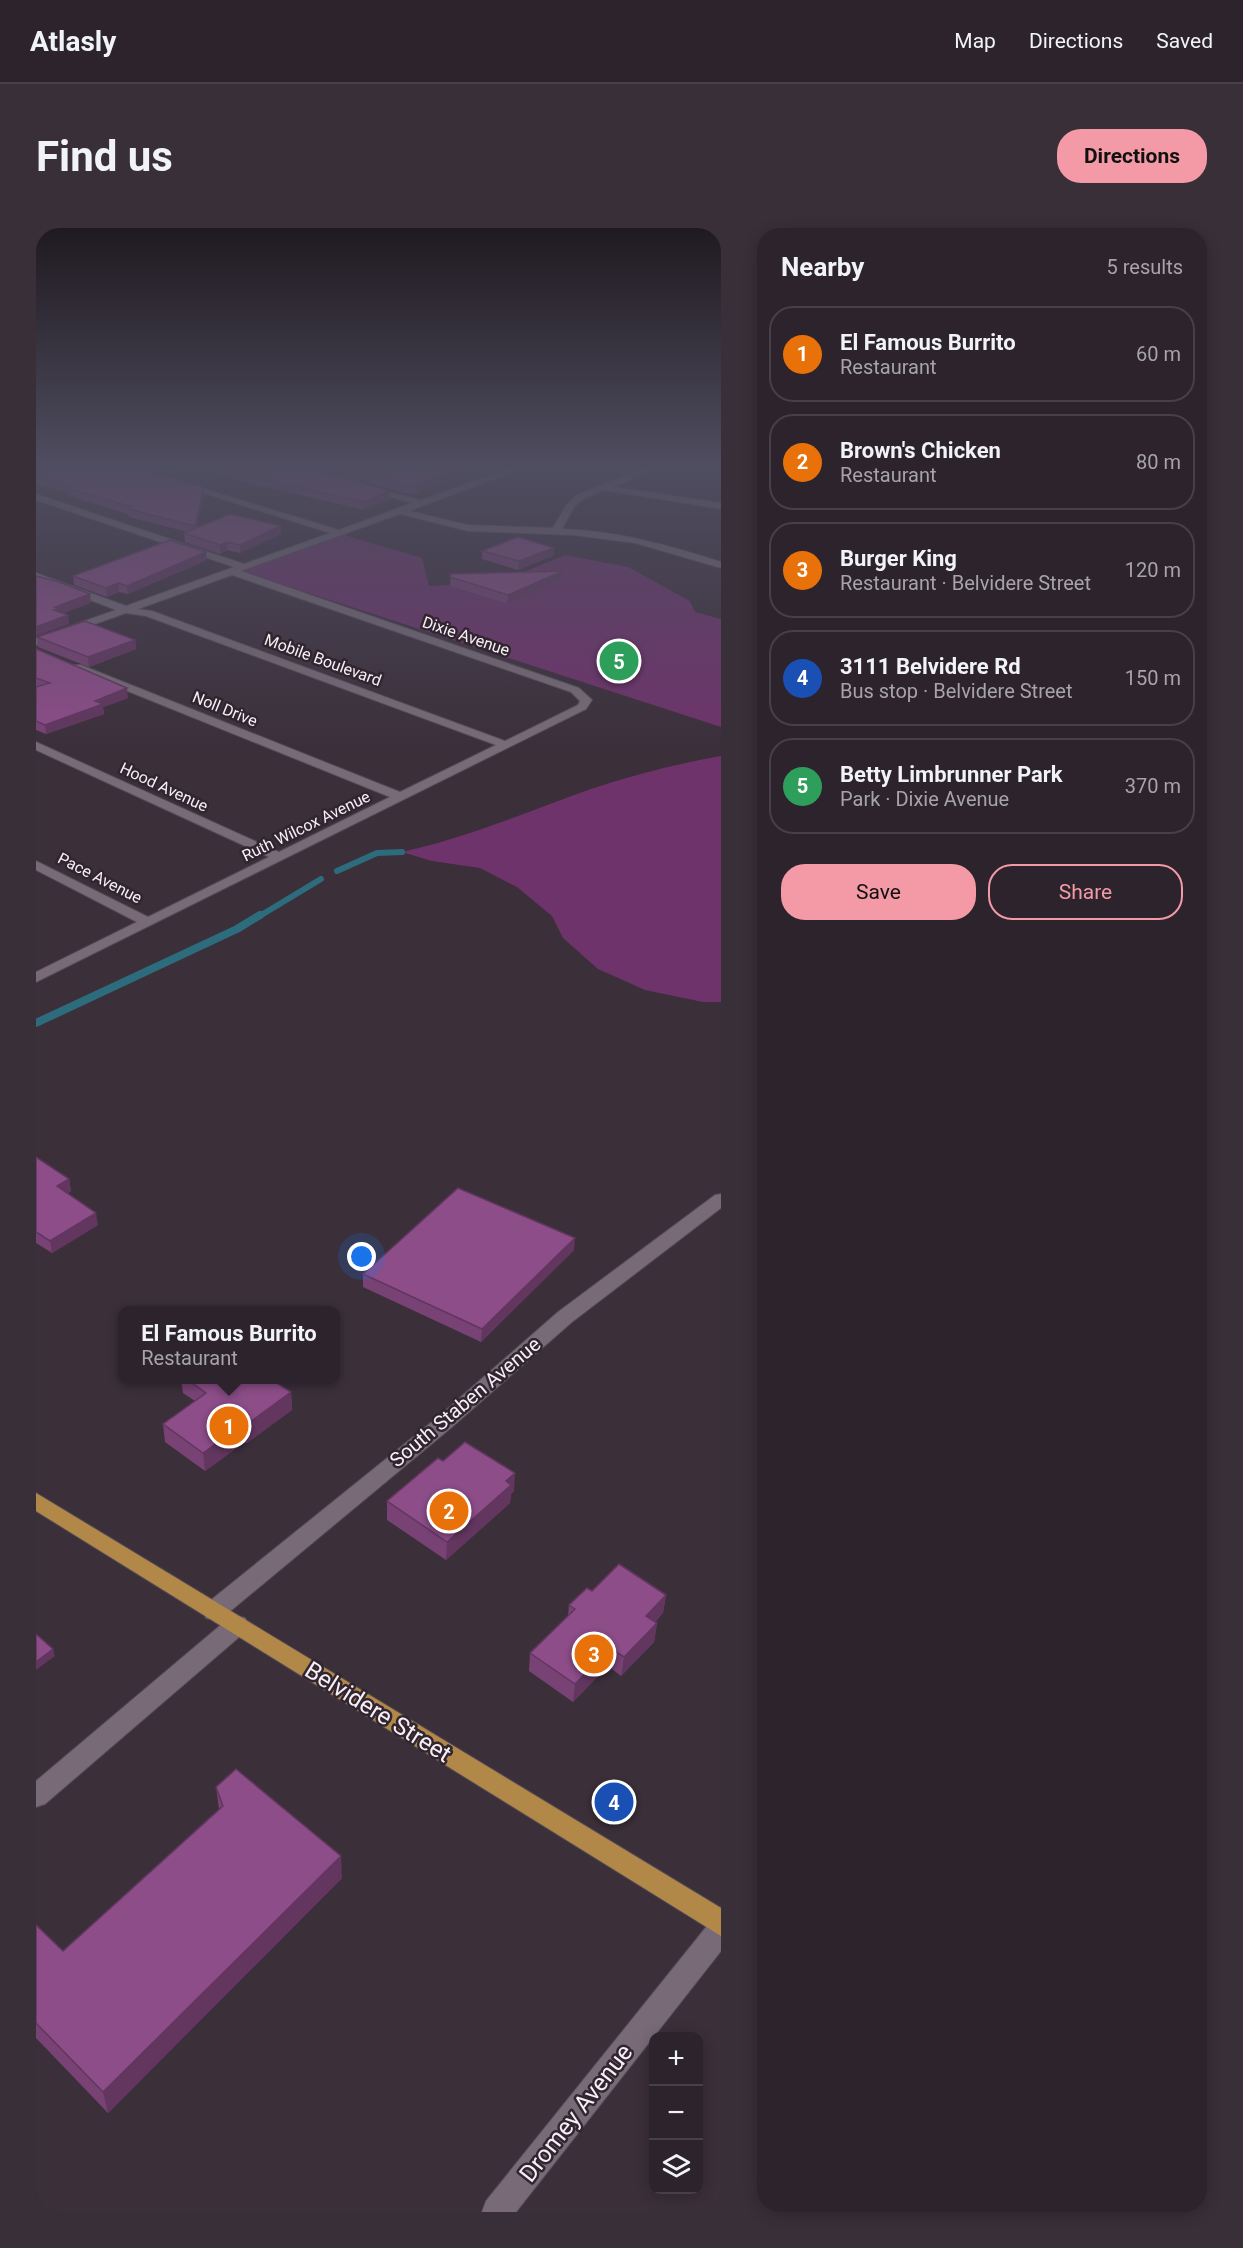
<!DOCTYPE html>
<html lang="en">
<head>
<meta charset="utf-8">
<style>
  :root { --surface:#2c232c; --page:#382f38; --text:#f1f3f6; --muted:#a6a4a9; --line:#484048; --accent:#f49aa6 }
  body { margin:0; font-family:Roboto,sans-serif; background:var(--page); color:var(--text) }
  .controls { position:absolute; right:18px; bottom:18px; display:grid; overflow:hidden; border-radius:12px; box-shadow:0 3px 15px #0003 }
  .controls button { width:54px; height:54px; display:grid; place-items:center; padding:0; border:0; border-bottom:2px solid var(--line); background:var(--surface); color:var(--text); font:30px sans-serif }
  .you { position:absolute; left:326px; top:1029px; width:21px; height:21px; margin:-15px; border:4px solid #fff; border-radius:50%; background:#1a73e8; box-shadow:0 0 0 9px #1a73e833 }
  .badge { display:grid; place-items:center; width:39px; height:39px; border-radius:50%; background:var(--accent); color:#fff; font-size:20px; font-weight:700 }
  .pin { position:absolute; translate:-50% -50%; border:3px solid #fff; box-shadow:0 2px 6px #0006 }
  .popup { position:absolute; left:82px; top:1078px; width:222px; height:78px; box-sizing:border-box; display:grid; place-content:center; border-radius:12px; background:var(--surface); filter:drop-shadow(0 2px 4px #0005); font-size:20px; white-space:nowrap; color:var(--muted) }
  .popup b { font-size:22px; color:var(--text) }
  .popup::after { content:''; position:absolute; left:50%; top:100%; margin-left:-12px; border:12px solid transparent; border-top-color:var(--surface) }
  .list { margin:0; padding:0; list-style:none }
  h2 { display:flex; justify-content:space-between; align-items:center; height:78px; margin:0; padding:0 24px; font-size:26px }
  h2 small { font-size:20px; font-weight:400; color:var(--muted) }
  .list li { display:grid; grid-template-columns:39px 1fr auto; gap:18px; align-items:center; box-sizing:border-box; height:96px; margin:0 12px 12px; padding:0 12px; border:2px solid var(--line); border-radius:24px }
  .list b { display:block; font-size:22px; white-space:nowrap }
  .list p { margin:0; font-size:20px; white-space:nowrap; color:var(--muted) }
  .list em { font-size:20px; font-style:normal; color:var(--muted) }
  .actions { display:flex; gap:12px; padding:18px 24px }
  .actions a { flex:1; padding:14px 0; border:2px solid var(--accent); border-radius:24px; text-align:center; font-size:21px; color:var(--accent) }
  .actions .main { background:var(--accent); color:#111 }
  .icon { flex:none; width:33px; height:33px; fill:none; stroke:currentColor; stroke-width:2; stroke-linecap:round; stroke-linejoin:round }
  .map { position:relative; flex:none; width:685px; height:1984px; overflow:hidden; border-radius:24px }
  header { display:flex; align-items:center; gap:36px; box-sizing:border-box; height:84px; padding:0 30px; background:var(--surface); border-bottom:2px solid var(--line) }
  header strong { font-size:28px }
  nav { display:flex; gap:33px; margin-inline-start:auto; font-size:21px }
  .intro { display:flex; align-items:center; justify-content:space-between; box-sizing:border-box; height:144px; padding:0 36px }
  h1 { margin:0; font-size:42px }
  .button { padding:15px 27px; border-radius:24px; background:var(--accent); color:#111; font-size:21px; font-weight:700 }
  main { display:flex; gap:36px; padding:0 36px }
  aside { flex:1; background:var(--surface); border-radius:24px; box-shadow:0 3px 15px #0003 }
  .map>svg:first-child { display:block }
  .green { fill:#6f336c }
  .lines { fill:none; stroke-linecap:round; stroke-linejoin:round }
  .stream-far1 { stroke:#2c6c7d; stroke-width:6 }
  .stream { stroke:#2c6c7d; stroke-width:8 }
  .minor-casing { stroke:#554b54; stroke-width:2 }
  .major-casing { stroke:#554b54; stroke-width:2 }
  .minor { fill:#786b77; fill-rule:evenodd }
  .major { fill:#b18848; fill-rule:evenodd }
  .wall { fill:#784275 }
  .shaded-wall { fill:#62365f }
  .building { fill:#8c4d88; stroke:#62365f; stroke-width:1.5 }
  .labels { text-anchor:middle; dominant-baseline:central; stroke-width:5; stroke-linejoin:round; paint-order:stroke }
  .far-street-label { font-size:16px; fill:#f7eff6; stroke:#312530 }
  .street-label { font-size:20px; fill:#f7eff6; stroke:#312530 }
  .near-street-label { font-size:24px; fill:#f7eff6; stroke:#312530 }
</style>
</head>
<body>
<header>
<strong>Atlasly</strong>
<nav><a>Map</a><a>Directions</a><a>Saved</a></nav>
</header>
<div class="intro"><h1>Find us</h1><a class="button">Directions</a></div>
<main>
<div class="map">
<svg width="685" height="1984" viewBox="0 0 685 1984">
  <rect width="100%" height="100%" fill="#3b2f3a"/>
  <g class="green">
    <path d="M308 307 386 330 393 358 412 357 471 376 476 349 529 327 592 339 654 373 659 384 685 391V499L205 343Z"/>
    <path d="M685 528V774H667L609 762 562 741 527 710 516 688 481 659 444 640 396 633 366 624C430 610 491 584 552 562 596 547 640 536 685 528Z"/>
  </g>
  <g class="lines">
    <g class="stream-far1">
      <path d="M301 643 341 625 366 624"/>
      <path d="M222 689 285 651"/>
    </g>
    <path class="stream" d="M0 795 201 701 224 687"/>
    <g class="minor-casing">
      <g id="minor">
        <path d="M475 240H487L373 283 432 297 517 300 531 276 541 267 608 240H620L578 259 685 275V281L568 262 547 271 538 279 526 301C581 303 633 317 685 334V340L599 315 537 307 432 303 364 286 205 343 543 460 556 472 550 481 0 754V744L101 694 0 642V633L112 689 233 629 0 522V514L243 624 354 569 37 441V437H45L364 564 460 517 110 388 90 385 0 417V410L80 382 0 351V345L90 378 198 339 0 272V266L208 336 294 305 142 257V253L303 302 376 275 329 262V258L385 272ZM196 347 535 464 544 473 542 477 469 513 116 383 102 381Z"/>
        <path d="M685 966V980L536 1094 416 1199 186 1390 178 1392 170 1390 167 1383 170 1376 402 1189 522 1084 679 967Z"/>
        <path d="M201 1388 209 1390 213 1397 209 1404 9 1576 0 1579V1553L193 1390Z"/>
        <path d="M685 1689V1723L480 1984H446L450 1973 675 1693Z"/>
      </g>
    </g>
    <g class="major-casing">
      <path id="major" d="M0 1265 685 1680V1708L0 1283Z"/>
    </g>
    <use href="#minor" class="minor"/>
    <use href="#major" class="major"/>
  </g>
  <g class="wall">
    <path d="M282 240H440L381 266 368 265Z"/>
    <path d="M183 241 354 271 328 282 183 248Z"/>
    <path d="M0 246 168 267 160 300 244 298 245 306 204 325 191 322 184 326 149 314 148 305 152 304 93 289 92 286 33 268 32 264 0 257Z"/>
    <path d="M518 320 517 328 482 342 446 331V323Z"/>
    <path d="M171 332 92 366 83 364 71 369 38 357 37 348Z"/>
    <path d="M527 343 526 352 471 376 414 358 415 346Z"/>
    <path d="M1 409 99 412 100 421 53 439 2 419Z"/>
    <path d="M0 421 92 470 67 479 68 486 10 506 0 502Z"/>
    <path d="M0 929 33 951 35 963 32 965 62 997 16 1025 0 1015Z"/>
    <path d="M538 1022 445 1114 327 1059V1046Z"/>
    <path d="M145 1152H236L255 1164 256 1182 211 1215 209 1214 169 1243 129 1214 127 1196 159 1173 147 1165Z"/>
    <path d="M407 1233 478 1263 475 1266 474 1275 410 1332 351 1292V1273Z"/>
    <path d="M630 1367 627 1385 619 1394 621 1395 618 1414 585 1448 572 1438 537 1474 493 1443 494 1425 532 1388 533 1377Z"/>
    <path d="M180 1559 306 1650 72 1885 0 1810V1697L27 1723 183 1581Z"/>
  </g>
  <g class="shaded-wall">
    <path d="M423 240H440L381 266V258Z"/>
    <path d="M168 259V267L159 306V298Z"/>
    <path d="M354 263V271L328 282V274Z"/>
    <path d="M244 298 245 306 204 325V317Z"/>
    <path d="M191 314V322L184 326V317Z"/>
    <path d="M518 320 517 328 482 342 483 333Z"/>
    <path d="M170 324 171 332 92 366 91 358Z"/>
    <path d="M527 343 526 352 471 376 472 367Z"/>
    <path d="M82 355 83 364 71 369 70 360Z"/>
    <path d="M54 366 55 375 23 387 19 391V379Z"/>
    <path d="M32 387 33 396 0 408V399Z"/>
    <path d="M99 412 100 421 53 439 52 429Z"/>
    <path d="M91 460 92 470 67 479 68 486 10 506 9 497 59 473Z"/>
    <path d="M33 951 35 963 23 970 21 958Z"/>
    <path d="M60 985 62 997 16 1025 14 1013Z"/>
    <path d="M539 1010 538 1022 445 1114 446 1101Z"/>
    <path d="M255 1164 256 1182 211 1215 210 1197Z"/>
    <path d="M207 1196 209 1214 169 1243 167 1225Z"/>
    <path d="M479 1245 478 1263 475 1266 474 1275 410 1332 411 1314Z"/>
    <path d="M630 1367 627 1385 607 1406 610 1388Z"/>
    <path d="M621 1395 618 1414 585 1448 588 1429Z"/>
    <path d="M574 1420 572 1438 537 1474 539 1456Z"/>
    <path d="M17 1421 19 1428 0 1442V1434Z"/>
    <path d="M305 1628 306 1650 72 1885 67 1864Z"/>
  </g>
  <g class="building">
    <path d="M16 240H105L168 259 159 298 92 281 96 279 32 260 38 258 0 250V246Z"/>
    <path d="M184 240H278L354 263 328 274 183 241Z"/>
    <path d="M309 240H423L381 258 368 257Z"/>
    <path d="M194 286 244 298 204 317 191 314 184 317 148 305Z"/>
    <path d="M482 309 518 320 483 333 446 323Z"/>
    <path d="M134 312 170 324 91 358 82 355 70 360 37 348Z"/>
    <path d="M527 343 472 367 414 349 415 346Z"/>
    <path d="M0 348 23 354 54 366 19 379 23 381 18 382 32 387 0 399Z"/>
    <path d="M49 393 99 412 52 429 1 409Z"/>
    <path d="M0 421 91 460 59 473 67 476 9 497 0 493V459L14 455 0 450Z"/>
    <path d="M0 929 33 951 21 958 60 985 14 1013 0 1004Z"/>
    <path d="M422 960 539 1010 446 1101 327 1046Z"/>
    <path d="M152 1152H236L255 1164 210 1197 207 1196 167 1225 127 1196 170 1165Z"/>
    <path d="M429 1214 479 1245 470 1253 475 1257 411 1314 351 1273 402 1230 407 1233Z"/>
    <path d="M583 1336 630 1367 610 1388 621 1395 588 1429 574 1420 539 1456 494 1425 539 1381 533 1377 551 1360 556 1363Z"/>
    <path d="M0 1406 17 1421 0 1434Z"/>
    <path d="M200 1541 305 1628 67 1864 0 1795V1697L27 1723 187 1578 180 1559Z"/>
  </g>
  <linearGradient id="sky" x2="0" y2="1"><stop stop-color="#201a20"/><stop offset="0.46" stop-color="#4f4d60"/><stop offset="1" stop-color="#4f4d60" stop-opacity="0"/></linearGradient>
  <rect width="685" height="518" fill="url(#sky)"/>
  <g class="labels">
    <g class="far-street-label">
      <text transform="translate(430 408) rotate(19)">Dixie Avenue</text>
      <text transform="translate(287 432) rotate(20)">Mobile Boulevard</text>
      <text transform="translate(189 481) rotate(22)">Noll Drive</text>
      <text transform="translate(128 559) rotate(25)">Hood Avenue</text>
      <text transform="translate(270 598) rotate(-26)">Ruth Wilcox Avenue</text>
      <text transform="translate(64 650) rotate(27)">Pace Avenue</text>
    </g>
    <g class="street-label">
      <text transform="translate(429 1174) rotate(-40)">South Staben Avenue</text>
    </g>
    <g class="near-street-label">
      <text transform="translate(342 1484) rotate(32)">Belvidere Street</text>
      <text transform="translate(540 1885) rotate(-52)">Dromey Avenue</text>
    </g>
  </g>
</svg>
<div class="controls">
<button>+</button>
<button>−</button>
<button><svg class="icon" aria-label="layers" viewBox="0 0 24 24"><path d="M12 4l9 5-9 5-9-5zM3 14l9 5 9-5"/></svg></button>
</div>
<div class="you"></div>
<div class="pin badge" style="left:193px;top:1198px;background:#e8710a">1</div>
<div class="popup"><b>El Famous Burrito</b>Restaurant</div>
<div class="pin badge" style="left:413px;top:1283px;background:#e8710a">2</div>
<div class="pin badge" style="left:558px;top:1426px;background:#e8710a">3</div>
<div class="pin badge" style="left:578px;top:1574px;background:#1a4fb4">4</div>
<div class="pin badge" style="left:583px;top:433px;background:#2e9e5b">5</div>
</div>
<aside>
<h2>Nearby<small>5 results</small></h2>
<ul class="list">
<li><span class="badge" style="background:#e8710a">1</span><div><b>El Famous Burrito</b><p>Restaurant</p></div><em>60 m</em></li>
<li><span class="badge" style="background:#e8710a">2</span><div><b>Brown's Chicken</b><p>Restaurant</p></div><em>80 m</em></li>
<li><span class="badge" style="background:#e8710a">3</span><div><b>Burger King</b><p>Restaurant · Belvidere Street</p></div><em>120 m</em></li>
<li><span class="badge" style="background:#1a4fb4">4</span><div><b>3111 Belvidere Rd</b><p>Bus stop · Belvidere Street</p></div><em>150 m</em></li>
<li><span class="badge" style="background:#2e9e5b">5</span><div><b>Betty Limbrunner Park</b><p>Park · Dixie Avenue</p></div><em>370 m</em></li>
</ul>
<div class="actions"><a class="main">Save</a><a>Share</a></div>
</aside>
</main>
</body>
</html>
